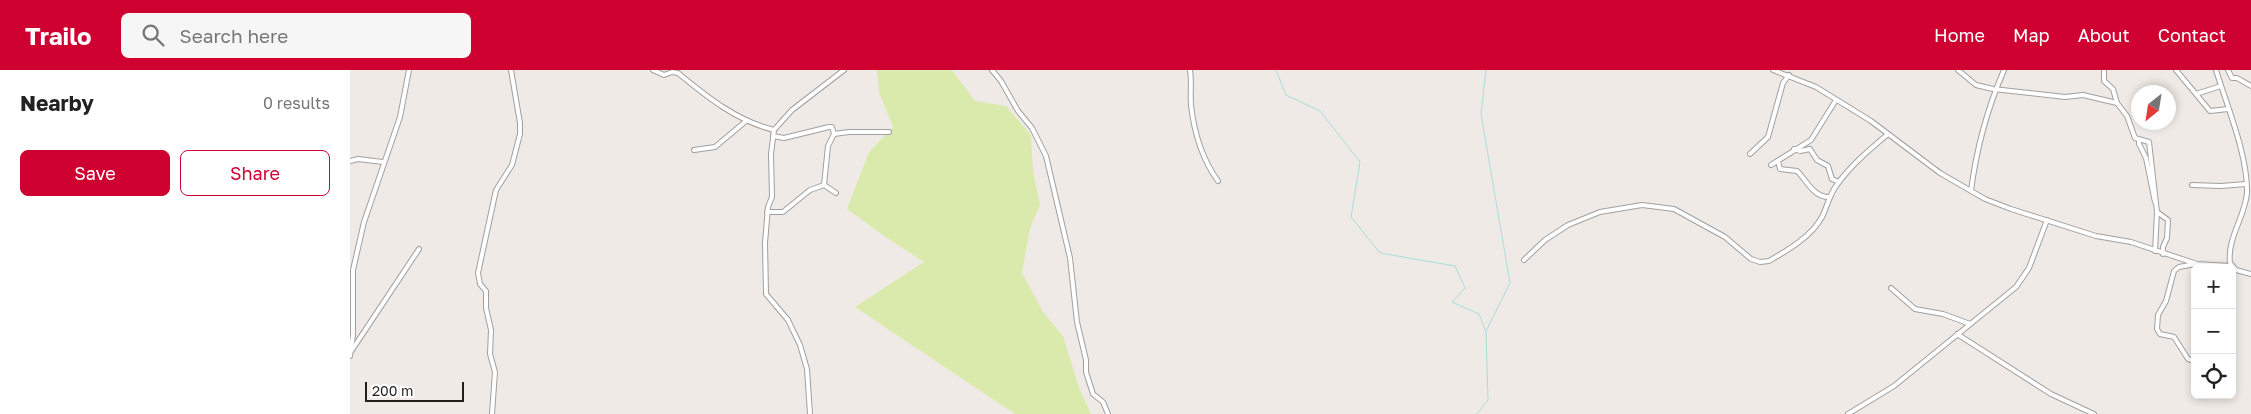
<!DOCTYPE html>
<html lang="en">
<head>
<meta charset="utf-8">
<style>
  :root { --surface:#fff; --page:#f6f6f6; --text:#222; --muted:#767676; --line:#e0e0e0; --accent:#ce0131 }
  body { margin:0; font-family:"Golos Text",sans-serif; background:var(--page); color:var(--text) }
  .controls { position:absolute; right:15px; bottom:15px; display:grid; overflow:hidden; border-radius:8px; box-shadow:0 2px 8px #0003 }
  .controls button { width:45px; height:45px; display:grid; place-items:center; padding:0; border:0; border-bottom:1px solid var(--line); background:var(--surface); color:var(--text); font:25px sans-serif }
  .compass { position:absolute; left:1781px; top:15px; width:45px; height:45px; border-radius:50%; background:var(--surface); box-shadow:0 2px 8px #0003; rotate:210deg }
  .scale { position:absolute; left:15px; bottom:12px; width:99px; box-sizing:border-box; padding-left:5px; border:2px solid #1f1f1f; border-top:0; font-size:14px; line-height:18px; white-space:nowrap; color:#1f1f1f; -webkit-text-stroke:4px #fff; paint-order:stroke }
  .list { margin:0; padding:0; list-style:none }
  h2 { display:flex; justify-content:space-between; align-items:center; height:65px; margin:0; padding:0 20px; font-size:21px }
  h2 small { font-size:16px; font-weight:400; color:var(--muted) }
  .actions { display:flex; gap:10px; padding:15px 20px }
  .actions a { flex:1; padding:11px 0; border:1px solid var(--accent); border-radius:8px; text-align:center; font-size:18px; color:var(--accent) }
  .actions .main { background:var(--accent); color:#fff }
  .icon { flex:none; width:28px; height:28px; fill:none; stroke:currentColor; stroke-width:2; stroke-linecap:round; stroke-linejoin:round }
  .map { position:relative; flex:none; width:1901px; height:344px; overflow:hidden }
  header { display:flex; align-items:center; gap:30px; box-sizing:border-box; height:70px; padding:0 25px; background:var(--accent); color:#fff }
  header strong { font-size:24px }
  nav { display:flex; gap:28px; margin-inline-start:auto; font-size:18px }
  .search { width:350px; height:45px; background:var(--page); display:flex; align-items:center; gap:12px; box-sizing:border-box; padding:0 18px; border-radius:8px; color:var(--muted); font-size:19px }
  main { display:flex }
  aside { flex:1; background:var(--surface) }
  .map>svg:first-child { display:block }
  .grass { fill:#d9eaac }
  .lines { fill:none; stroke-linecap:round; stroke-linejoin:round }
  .stream { stroke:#a7dddd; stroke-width:1 }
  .minor-casing { stroke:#a0a0a0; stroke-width:6 }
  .minor { stroke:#fff; stroke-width:4 }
</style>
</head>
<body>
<header>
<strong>Trailo</strong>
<div class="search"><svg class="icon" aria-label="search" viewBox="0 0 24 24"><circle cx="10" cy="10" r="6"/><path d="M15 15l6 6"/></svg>Search here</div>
<nav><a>Home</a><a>Map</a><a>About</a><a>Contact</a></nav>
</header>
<main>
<aside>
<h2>Nearby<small>0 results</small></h2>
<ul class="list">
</ul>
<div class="actions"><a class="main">Save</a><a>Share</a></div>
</aside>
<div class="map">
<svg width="1901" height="344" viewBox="0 0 1901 344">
  <rect width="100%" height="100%" fill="#f0eae6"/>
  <path class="grass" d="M527 0H602L625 31 656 36 681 65 683 101 690 135 680 158 672 203 693 242 713 266 729 318 741 344H665L505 237 574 192 537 168 497 139 519 82 543 57 529 22Z"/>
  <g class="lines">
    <g class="stream">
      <path d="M926 0 936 25 970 41 1010 92 1001 147 1030 183 1105 196 1115 218 1102 232 1129 244 1136 262 1138 330 1127 344"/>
      <path d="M1136 0 1131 44 1160 213 1136 261"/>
    </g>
    <g class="minor-casing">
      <g id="minor">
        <path d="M303 0 314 5 322 2 328 3C357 27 387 51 424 60L421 84 422 127 418 137 415 173 416 224 438 250 450 275 457 299 460 344"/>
        <path d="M642 0 651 11 668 41 682 58 696 86 720 188 727 252 736 290V302L743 324 753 332 758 344"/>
        <path d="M840 0C842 12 840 23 841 35 844 62 852 89 868 111"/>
        <path d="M1423 0 1466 17 1521 51 1590 103 1635 129 1661 139 1746 166 1781 172 1847 194 1881 196"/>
        <path d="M1608 0 1626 15 1643 19 1715 27 1733 25 1767 33"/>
        <path d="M1754 0V11L1763 19 1767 33 1777 46 1785 68 1799 72 1807 142 1818 150 1817 168 1813 177V184"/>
        <path d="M1826 0 1860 41 1878 39"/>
        <path d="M1866 0C1877 36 1898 86 1897 123 1895 147 1877 168 1880 193L1886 200 1901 204"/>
        <path d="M1878 0 1882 8H1887L1901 16"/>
        <path d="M1846 24 1871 16"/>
        <path d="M424 60 442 40 494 0"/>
        <path d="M423 66 434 68 479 57H482L484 64 499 62H539"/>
        <path d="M1789 71V74L1796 88 1805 132"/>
        <path d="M1444 79 1450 81 1460 79 1467 90 1478 96 1482 109 1489 112"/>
        <path d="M344 80 365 77 396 51"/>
        <path d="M1400 84 1418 67 1433 13 1439 5"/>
        <path d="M0 91 8 89 33 92"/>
        <path d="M1428 91 1430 99 1447 101C1456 109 1463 128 1480 127"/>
        <path d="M1421 95 1461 70 1486 30"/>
        <path d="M474 115 478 76 484 64"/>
        <path d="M1842 115 1871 116 1896 114"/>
        <path d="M1621 121C1626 81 1638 37 1654 0"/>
        <path d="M417 142H433L460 120 474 115 486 123"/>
        <path d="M1805 181 1807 142"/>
        <path d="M1174 190 1195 170 1218 155 1250 142 1292 135 1324 139 1375 167 1401 189 1410 192 1419 191C1438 180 1461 167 1472 147 1477 137 1479 126 1486 116 1500 96 1519 80 1538 64"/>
        <path d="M1541 218 1565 239 1593 244 1620 254"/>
        <path d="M1607 264 1701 324 1744 344"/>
        <path d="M2 280 69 179"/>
        <path d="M0 286 3 265V200L14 152 50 47 59 0"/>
        <path d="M1845 291 1838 289 1824 267 1810 264 1807 259 1808 245 1816 231 1824 201 1829 197 1845 194"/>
        <path d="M142 344 145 302 140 284 141 260 136 238V221L130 214 128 203 146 120 162 95 170 64V53L161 0"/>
        <path d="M1498 344 1544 316 1666 217 1679 198 1697 150"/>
      </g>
    </g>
    <use href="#minor" class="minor"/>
  </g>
</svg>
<div class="controls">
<button>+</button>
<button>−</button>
<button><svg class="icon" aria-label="locate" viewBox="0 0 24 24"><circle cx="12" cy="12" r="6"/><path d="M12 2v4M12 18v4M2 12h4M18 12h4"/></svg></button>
</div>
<svg class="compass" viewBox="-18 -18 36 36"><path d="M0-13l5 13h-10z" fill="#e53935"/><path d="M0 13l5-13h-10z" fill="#767676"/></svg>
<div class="scale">200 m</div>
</div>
</main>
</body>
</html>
